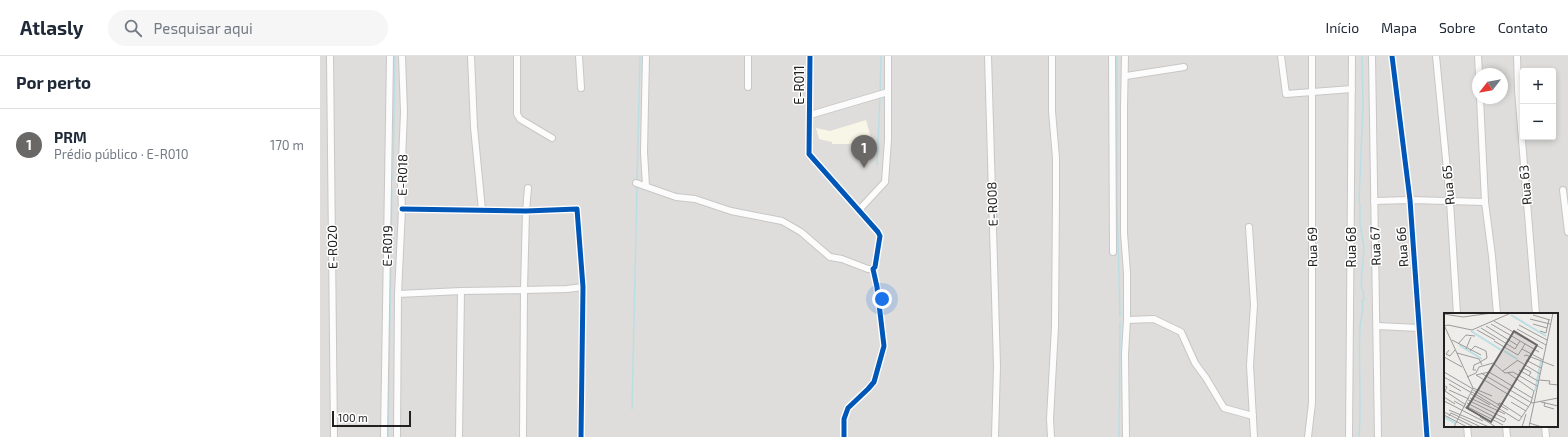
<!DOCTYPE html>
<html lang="pt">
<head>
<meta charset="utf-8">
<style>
  :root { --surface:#fff; --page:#f6f6f7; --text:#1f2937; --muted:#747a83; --line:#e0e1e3; --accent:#696867 }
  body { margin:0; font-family:"Exo 2",sans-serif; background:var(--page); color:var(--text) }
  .controls { position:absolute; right:12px; top:12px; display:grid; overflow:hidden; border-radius:4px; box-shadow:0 2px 6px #0003 }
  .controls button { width:36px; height:36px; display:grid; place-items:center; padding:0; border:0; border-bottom:1px solid var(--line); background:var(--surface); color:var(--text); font:20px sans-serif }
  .compass { position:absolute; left:1152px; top:12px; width:36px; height:36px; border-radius:50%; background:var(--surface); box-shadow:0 2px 6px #0003; rotate:239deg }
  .scale { position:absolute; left:12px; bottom:10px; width:79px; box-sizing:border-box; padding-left:4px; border:2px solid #212121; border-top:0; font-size:11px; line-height:14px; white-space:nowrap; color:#212121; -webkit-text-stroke:3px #fff; paint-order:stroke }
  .you { position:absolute; left:562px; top:243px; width:14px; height:14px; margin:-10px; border:3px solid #fff; border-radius:50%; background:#1a73e8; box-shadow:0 0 0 6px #1a73e833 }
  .badge { display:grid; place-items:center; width:26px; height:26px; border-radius:50%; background:var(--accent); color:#fff; font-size:13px; font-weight:700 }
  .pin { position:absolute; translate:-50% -33px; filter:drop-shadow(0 1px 2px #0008) }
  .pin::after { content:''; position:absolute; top:21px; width:14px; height:12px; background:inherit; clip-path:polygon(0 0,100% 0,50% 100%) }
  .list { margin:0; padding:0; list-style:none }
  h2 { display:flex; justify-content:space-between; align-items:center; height:52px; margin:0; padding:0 16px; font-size:17px }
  h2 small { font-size:13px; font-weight:400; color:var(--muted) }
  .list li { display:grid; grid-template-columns:26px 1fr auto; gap:12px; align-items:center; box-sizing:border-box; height:72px; padding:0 16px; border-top:1px solid var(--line) }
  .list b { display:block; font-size:15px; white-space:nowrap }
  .list p { margin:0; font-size:13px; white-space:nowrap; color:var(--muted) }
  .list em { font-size:13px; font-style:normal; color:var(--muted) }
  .icon { flex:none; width:22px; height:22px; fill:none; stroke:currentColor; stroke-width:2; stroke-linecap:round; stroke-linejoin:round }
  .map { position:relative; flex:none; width:1248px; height:381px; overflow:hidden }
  header { display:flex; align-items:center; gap:24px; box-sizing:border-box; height:56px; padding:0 20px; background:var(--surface); border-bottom:1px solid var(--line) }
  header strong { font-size:19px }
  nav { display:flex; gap:22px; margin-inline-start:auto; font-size:14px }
  .search { width:280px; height:36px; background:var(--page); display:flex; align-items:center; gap:10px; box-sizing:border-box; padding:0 14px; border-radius:22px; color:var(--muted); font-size:15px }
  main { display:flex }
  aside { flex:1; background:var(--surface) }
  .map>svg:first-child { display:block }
  .residential { fill:#dedddb; fill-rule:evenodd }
  .education { fill:#f8f6e6 }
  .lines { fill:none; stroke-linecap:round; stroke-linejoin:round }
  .stream { stroke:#bbdee4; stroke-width:1.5 }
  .minor-casing { stroke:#c8c7c6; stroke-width:8 }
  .minor { stroke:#fdfcfc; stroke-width:6 }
  .cycleway-casing { stroke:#fff; stroke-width:8 }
  .cycleway { stroke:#0057b8; stroke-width:5 }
  .labels { text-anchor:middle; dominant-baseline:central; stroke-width:3; stroke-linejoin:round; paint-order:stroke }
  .street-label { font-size:13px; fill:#212121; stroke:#fff }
  .inset-river { fill:none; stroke:#bbdee4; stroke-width:2 }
  .inset-road { fill:none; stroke:#9d9b9a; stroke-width:1 }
  .view { fill:#696867; fill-opacity:0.15; stroke:#696867; stroke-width:2 }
  .inset-edge { fill:none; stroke:#212121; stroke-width:2 }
</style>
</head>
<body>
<header>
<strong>Atlasly</strong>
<div class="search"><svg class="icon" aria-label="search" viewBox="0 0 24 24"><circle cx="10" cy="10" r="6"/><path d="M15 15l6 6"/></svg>Pesquisar aqui</div>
<nav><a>Início</a><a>Mapa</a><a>Sobre</a><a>Contato</a></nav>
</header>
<main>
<aside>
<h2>Por perto<small></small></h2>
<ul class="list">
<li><span class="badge">1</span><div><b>PRM</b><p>Prédio público · E-R010</p></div><em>170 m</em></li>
</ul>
</aside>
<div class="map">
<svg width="1248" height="381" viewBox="0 0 1248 381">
  <rect width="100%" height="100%" fill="#efedea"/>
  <path class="residential" d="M0 0H1248V381H0ZM1203 15H1233V81H1203ZM1158 18H1182V42H1158ZM1125 258H1237V370H1125Z"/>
  <path class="education" d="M546 64 551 82 529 88H512V86L499 83 496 72 510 75Z"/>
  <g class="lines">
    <g class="stream">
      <path d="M797 0V144L800 261"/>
      <path d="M560 37 561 0"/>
      <path d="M557 109 560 41"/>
      <path d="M73 124 75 0"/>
      <path d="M317 125 320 0"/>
      <path d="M312 353 317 129"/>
      <path d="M68 381 72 133"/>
      <path d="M799 381 800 266"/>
      <path d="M1039 381C1042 345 1038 309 1040 272 1040 264 1045 253 1042 245L1044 244 1043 235 1041 231 1044 191 1040 168V150L1039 144 1043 49 1042 0"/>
    </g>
    <g class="minor-casing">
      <g id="minor">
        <path d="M10 0 14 381"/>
        <path d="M151 0 154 71 162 154"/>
        <path d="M197 0V58L200 63 232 82"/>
        <path d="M259 0 261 32"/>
        <path d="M428 0V31"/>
        <path d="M490 0 489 98 558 176 560 180 555 211 553 213 557 231 564 290 554 326 548 333 528 352 524 363V381"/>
        <path d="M668 0 677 310 675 381"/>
        <path d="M792 0 793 196"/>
        <path d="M805 0 804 52V177L807 217V264L805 298 806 381"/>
        <path d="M961 0 966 38 1032 33"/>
        <path d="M1052 0 1058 381"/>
        <path d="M1072 0 1090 144 1107 381"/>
        <path d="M1116 0 1130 145 1137 258"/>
        <path d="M1158 0 1159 18"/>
        <path d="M1197 0 1198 34 1216 258"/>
        <path d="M806 20 864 11"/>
        <path d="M1160 42 1165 146 1172 200 1177 258"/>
        <path d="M490 59 568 36"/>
        <path d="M316 127 356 141 375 143 411 155 462 165 481 176 510 201 522 203 548 213H553"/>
        <path d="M326 130 324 96 326 0"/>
        <path d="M208 132 206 155 204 234 247 233 263 231"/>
        <path d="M1243 134 1248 176"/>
        <path d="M1054 145 1090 144 1165 146"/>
        <path d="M82 153 206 155 257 153 263 231 261 381"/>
        <path d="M539 154 565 126 568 84V0"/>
        <path d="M929 171 934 249 930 309 934 381"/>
        <path d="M78 238 141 235 204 234 203 381"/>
        <path d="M807 264 834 263 861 276 875 307 886 322 904 352 933 360"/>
        <path d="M1057 270 1099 272"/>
        <path d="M1147 370 1148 381"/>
        <path d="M1186 370 1187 381"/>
        <path d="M1225 370 1226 381"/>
        <path d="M64 381 70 0"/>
        <path d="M77 381 78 238 82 153 81 129 84 56 82 0"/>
        <path d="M139 381 141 235"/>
        <path d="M731 381 730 363 735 271 736 141V102L732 55V0"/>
        <path d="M988 381 992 347V0"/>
        <path d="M1029 381 1032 0"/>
      </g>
    </g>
    <use href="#minor" class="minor"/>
    <g class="cycleway-casing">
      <g id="cycleway">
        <path d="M490 0 489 98 558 176 560 180 555 211 553 213 557 231 564 290 554 326 548 333 528 352 524 363V381"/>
        <path d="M1072 0 1090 144 1107 381"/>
        <path d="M82 153 206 155 257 153 263 231 261 381"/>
      </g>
    </g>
    <use href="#cycleway" class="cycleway"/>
  </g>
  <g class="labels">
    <g class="street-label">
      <text transform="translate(479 29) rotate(-90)">E-R011</text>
      <text transform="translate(82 119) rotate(-89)">E-R018</text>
      <text transform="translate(1128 129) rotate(-95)">Rua 65</text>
      <text transform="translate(1205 129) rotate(-95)">Rua 63</text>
      <text transform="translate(672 148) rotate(-92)">E-R008</text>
      <text transform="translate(67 190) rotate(-89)">E-R019</text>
      <text transform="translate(1055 190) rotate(-92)">Rua 67</text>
      <text transform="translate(12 191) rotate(-91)">E-R020</text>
      <text transform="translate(992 191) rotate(-91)">Rua 69</text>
      <text transform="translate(1031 191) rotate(-90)">Rua 68</text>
      <text transform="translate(1082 191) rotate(-94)">Rua 66</text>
    </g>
  </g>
  <g transform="translate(1124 257)">
    <rect width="114" height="114" fill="#efedea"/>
    <path class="inset-river" d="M67 2 102 23M27 18 57 37M15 32 38 46M60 38 73 46M91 78 97 48M0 104 11 110"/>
    <path class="inset-road" d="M0 1 19 4 48 0M89 2 106 7M86 6 106 11M50 8 99 36M47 11 95 39M89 11 103 15M0 12 29 75 10 114M75 12 103 27M0 13 4 12 28 17 67 0M42 13 73 32M37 15 71 36 76 28M73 16 102 32M33 17 51 27M96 18 102 20 105 6M8 27 37 42M50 28 74 42 81 31M14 31 22 22 31 23M22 36 27 24M78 36 99 47M5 37 2 41 6 43 11 37M26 38 31 33 42 38 43 45 36 49M13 40 35 46 38 52M80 43 82 42 110 53M0 44 18 54M73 47 96 61M82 47 97 55M79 55 87 59 85 63M32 57H29L30 52 37 49M75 57 94 68M59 58 74 47M0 59 29 76M37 60 88 90 114 85M64 60 90 78M32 62 45 59 88 85M32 62 85 94M0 64 28 80M23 64 32 60 35 54 49 50 61 60 69 59 93 73M95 67 106 68 105 71 114 72M5 71 17 78M1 73 3 74 1 78 22 92M29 75 48 83M5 77 25 86M29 77 64 97M28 79 75 108 87 90 90 78M27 81 46 92M0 84 11 91M26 85 61 101M0 88 39 108M10 88 39 104M67 89 82 98M97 89 114 93M101 89 100 93 110 96M23 90 60 109 62 106 24 87M22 93 59 112M54 93 55 90 58 91 78 104M5 97 45 114M0 99 30 114M0 102 23 114M5 103 7 100 37 114M36 104 52 114M85 110 98 114M78 114 82 101M85 114 109 0"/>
    <path class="view" d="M70 18 93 32 47 109 23 95Z"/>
    <rect width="114" height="114" class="inset-edge"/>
  </g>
</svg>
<div class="controls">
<button>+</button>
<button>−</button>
</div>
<svg class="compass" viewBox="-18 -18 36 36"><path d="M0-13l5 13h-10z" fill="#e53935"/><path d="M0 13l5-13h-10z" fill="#747a83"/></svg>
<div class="scale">100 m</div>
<div class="you"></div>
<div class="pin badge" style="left:544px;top:112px">1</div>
</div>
</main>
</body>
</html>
